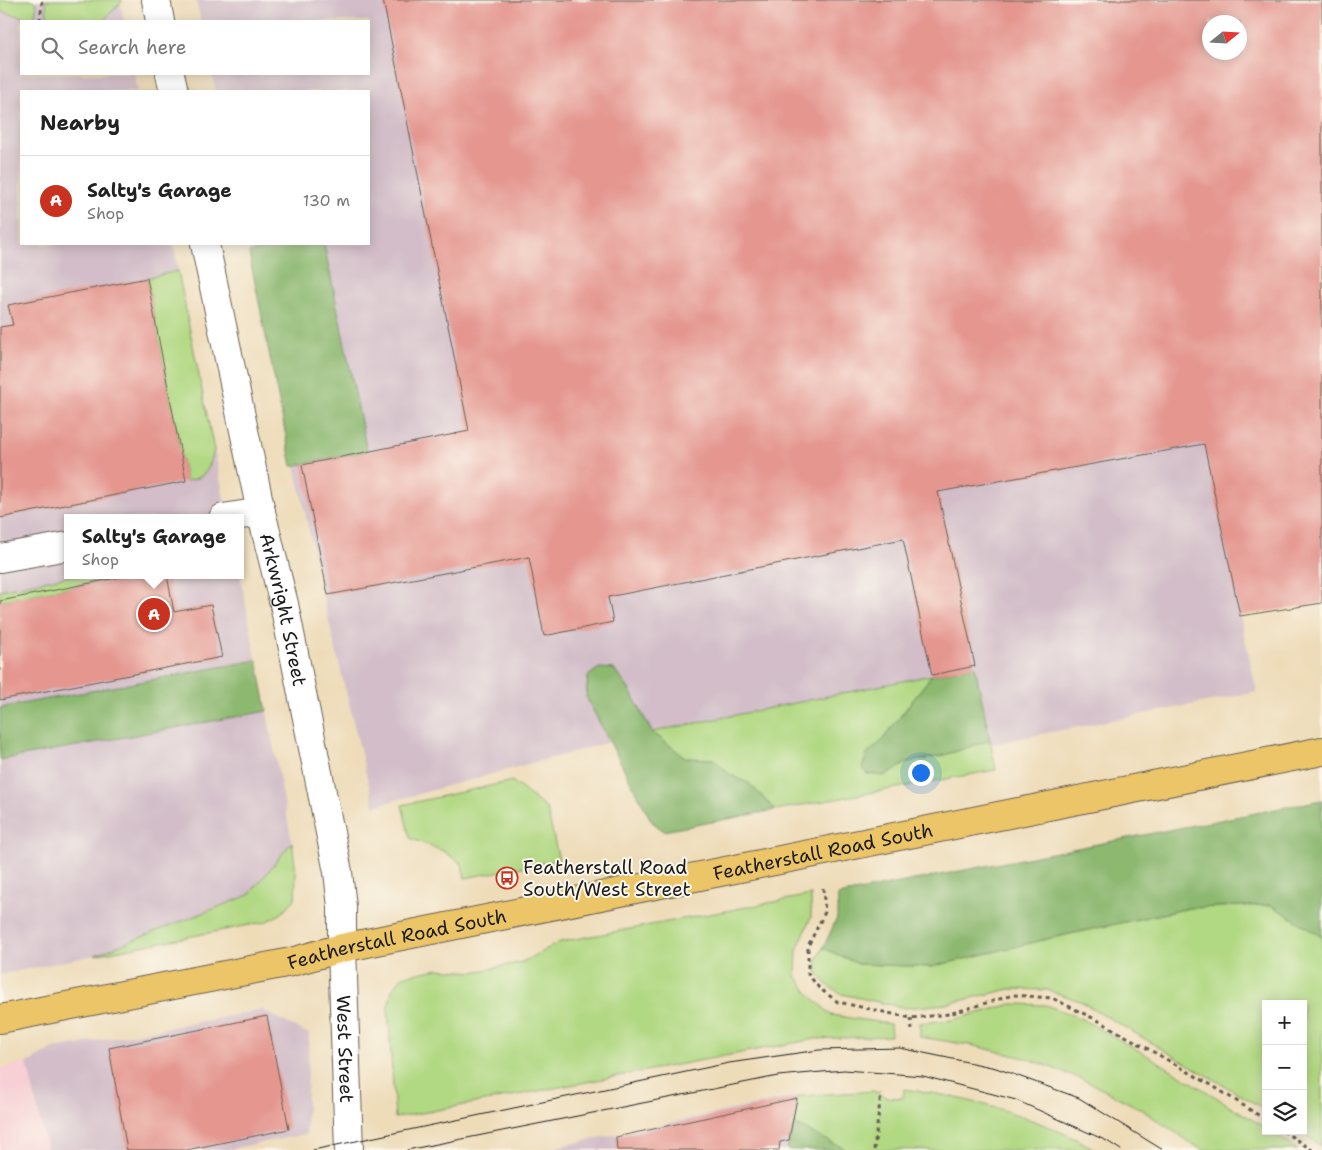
<!DOCTYPE html>
<html lang="en">
<head>
<meta charset="utf-8">
<style>
  :root { --surface:#fff; --page:#f2f2f2; --text:#222; --muted:#767676; --line:#e0e0e0; --accent:#c8321e }
  body { margin:0; font-family:"Shantell Sans",sans-serif; background:var(--page); color:var(--text) }
  .controls { position:absolute; right:15px; bottom:15px; display:grid; overflow:hidden; border-radius:0px; box-shadow:0 2px 12px #0003 }
  .controls button { width:45px; height:45px; display:grid; place-items:center; padding:0; border:0; border-bottom:1px solid var(--line); background:var(--surface); color:var(--text); font:25px sans-serif }
  .compass { position:absolute; left:1202px; top:15px; width:45px; height:45px; border-radius:50%; background:var(--surface); box-shadow:0 2px 12px #0003; rotate:72deg }
  .you { position:absolute; left:920px; top:772px; width:18px; height:18px; margin:-12px; border:4px solid #fff; border-radius:50%; background:#1a73e8; box-shadow:0 0 0 8px #1a73e833 }
  .badge { display:grid; place-items:center; width:32px; height:32px; border-radius:50%; background:var(--accent); color:#fff; font-size:16px; font-weight:700 }
  .pin { position:absolute; translate:-50% -50%; border:2px solid #fff; box-shadow:0 1px 5px #0006 }
  .popup { position:absolute; left:64px; top:514px; width:180px; height:65px; box-sizing:border-box; display:grid; place-content:center; border-radius:0px; background:var(--surface); filter:drop-shadow(0 1px 4px #0005); font-size:16px; white-space:nowrap; color:var(--muted) }
  .popup b { font-size:19px; color:var(--text) }
  .popup::after { content:''; position:absolute; left:50%; top:100%; margin-left:-10px; border:10px solid transparent; border-top-color:var(--surface) }
  .list { margin:0; padding:0; list-style:none }
  h2 { display:flex; justify-content:space-between; align-items:center; height:65px; margin:0; padding:0 20px; font-size:21px }
  h2 small { font-size:16px; font-weight:400; color:var(--muted) }
  .list li { display:grid; grid-template-columns:32px 1fr auto; gap:15px; align-items:center; box-sizing:border-box; height:90px; padding:0 20px; border-top:1px solid var(--line) }
  .list b { display:block; font-size:19px; white-space:nowrap }
  .list p { margin:0; font-size:16px; white-space:nowrap; color:var(--muted) }
  .list em { font-size:16px; font-style:normal; color:var(--muted) }
  .icon { flex:none; width:28px; height:28px; fill:none; stroke:currentColor; stroke-width:2; stroke-linecap:round; stroke-linejoin:round }
  .map { position:relative; flex:none; width:1322px; height:1150px; overflow:hidden }
  .search { position:absolute; background:var(--surface); box-shadow:0 2px 12px #0003; left:20px; top:20px; width:350px; height:55px; display:flex; align-items:center; gap:12px; box-sizing:border-box; padding:0 18px; border-radius:0px; color:var(--muted); font-size:19px }
  .panel { position:absolute; background:var(--surface); box-shadow:0 2px 12px #0003; left:20px; top:90px; width:350px; height:155px; border-radius:0px }
  .map>svg:first-child { display:block }
  .built { fill:#f7cfd4 }
  .industrial { fill:#d2bdc8; fill-rule:evenodd }
  .green { fill:#b1d882; stroke:#667a4f }
  .forest { fill:#8cb870; stroke:#546a46 }
  .building { fill:#e4968f; fill-rule:evenodd }
  .lines { fill:none; stroke-linecap:round; stroke-linejoin:round }
  .minor-casing { stroke:#665f53; stroke-width:30 }
  .tertiary-casing { stroke:#665f53; stroke-width:30 }
  .primary-casing { stroke:#665f53; stroke-width:30 }
  .path { stroke:#665f53; stroke-width:3; stroke-dasharray:4 4; stroke-linecap:butt }
  .minor { stroke:#fff; stroke-width:28 }
  .tertiary { stroke:#fff; stroke-width:28 }
  .primary { stroke:#edc569; stroke-width:28 }
  .tram { stroke:#1c1c1c; stroke-width:1 }
  .labels { text-anchor:middle; dominant-baseline:central; stroke-width:4; stroke-linejoin:round; paint-order:stroke }
  .street-label { font-size:19px; fill:#1c1c1c; stroke:#fbf7ec }
  .poi-label { font-size:19px; fill:#1c1c1c; stroke:#fbf7ec; text-anchor:start }
</style>
</head>
<body>
<div class="map">
<svg width="1322" height="1150" viewBox="0 0 1322 1150">
  <rect width="100%" height="100%" fill="#fbf7ec"/>
  <filter id="ink" filterUnits="userSpaceOnUse"><feTurbulence type="fractalNoise" baseFrequency=".02" numOctaves="2"/><feDisplacementMap in="SourceGraphic" scale="10" xChannelSelector="R" yChannelSelector="G"/><feConvolveMatrix kernelMatrix="1 2 1 2 8 2 1 2 1" color-interpolation-filters="sRGB"/></filter>
  <filter id="wash" filterUnits="userSpaceOnUse"><feTurbulence type="fractalNoise" baseFrequency=".0096" numOctaves="4" result="noise"/><feDisplacementMap in="SourceGraphic" scale="20" xChannelSelector="R" yChannelSelector="G"/><feGaussianBlur stdDeviation="1.12" result="paint"/><feColorMatrix in="noise" values="0 0 0 0 0 0 0 0 0 0 0 0 0 0 0 0 0 1.4 0 .05"/><feComposite in="paint" operator="in"/></filter>
  <g filter="url(#wash)">
    <rect width="100%" height="100%" fill="#eedcb9"/>
    <path class="built" d="M27 1063 47 1150H0V1069Z"/>
    <g class="industrial">
      <path d="M0 0H120L124 21H21V74H134L138 91H21V244H173L228 518H68V575H240L292 842 249 895 95 955 0 975Z"/>
      <path d="M196 0H1322L1240 616 1257 692 991 744 975 667 636 735 374 806 325 606 248 244H369V91H216L212 74H369V21H201ZM1210 22H1240V52H1210Z"/>
      <path d="M262 1010 309 1034 306 1134 224 1150H47L27 1063 54 1049Z"/>
      <path d="M798 1096 787 1150H542Z"/>
    </g>
    <g class="green">
      <path d="M0 0H33L37 4 34 20 0 11Z"/>
      <path d="M46 0H123L103 21H47Z"/>
      <path d="M178 271 214 450C209 469 207 478 186 481L147 278Z"/>
      <path d="M73 575H131L0 601V590Z"/>
      <path d="M932 675 880 743 866 755 883 776 909 762 942 756 990 740 996 770 775 810 750 784 726 773 714 759 686 758 652 732Z"/>
      <path d="M512 781 547 809 559 860 465 878 462 864 445 852 410 838 402 805Z"/>
      <path d="M292 842 296 872 295 899 281 914 265 922 95 955 249 895Z"/>
      <path d="M811 895V917L797 950 796 976 810 995 831 1015 890 1024 891 1036 815 1039 395 1118 388 1007 392 990 403 976 438 969 474 972 522 962 560 942Z"/>
      <path d="M1272 905 1322 937V1146L1299 1131H1303V1004H1266V1110L1080 1001 1047 990 1010 989 946 1004 905 1008 842 994 828 986 817 973V959L823 948 858 964 931 967 1047 939 1189 908Z"/>
      <path d="M1012 1004 1046 1005 1082 1019 1157 1061 1266 1128V1131H1271L1298 1150H1202L1139 1108 1082 1079 1029 1059 975 1046 920 1037V1023L952 1020Z"/>
      <path d="M904 1089C923 1092 942 1094 961 1099 1008 1109 1055 1127 1097 1150H847L794 1124 798 1096 874 1091 886 1097 903 1098Z"/>
    </g>
    <g class="forest">
      <path d="M290 244H324L367 451 292 466 249 253Z"/>
      <path d="M257 660 267 711 0 760V708Z"/>
      <path d="M975 666 990 740 942 756 909 762 883 776 867 774 862 769 866 755 880 743 932 675Z"/>
      <path d="M599 668 614 669 629 689 652 732 686 758 714 759 729 774 750 784 775 810 664 831 652 822 586 697 588 676Z"/>
      <path d="M1322 800V937L1271 905 1189 908 1047 939 931 967 858 964 823 948 837 918 838 895Z"/>
      <path d="M794 1124 847 1150H787Z"/>
    </g>
    <g id="blocks">
      <g class="building">
        <path d="M383 0H1322V603L1240 616 1204 444 938 492 975 666 932 675 903 539 608 597 613 622 544 636 529 557 328 595 302 465 469 431ZM1210 22H1240V52H1210Z"/>
        <path d="M147 278 186 481 0 518V327L13 325 8 305Z"/>
        <path d="M131 575H167L174 612 211 605 222 657 0 700V601Z"/>
        <path d="M267 1016 289 1129 186 1150H127L109 1048Z"/>
        <path d="M797 1098 789 1140 780 1142 779 1150H617L616 1137Z"/>
      </g>
    </g>
  </g>
  <g filter="url(#ink)">
    <use href="#blocks" fill-opacity="0" stroke="#665f53" stroke-width="1"/>
    <g class="lines">
      <g class="minor-casing">
        <g id="minor">
          <path d="M223 518 261 512"/>
          <path d="M0 558 68 546"/>
          <path id="s1" d="M342 948 349 1150"/>
        </g>
      </g>
      <g class="tertiary-casing">
        <g id="tertiary">
          <path d="M156 0 160 21"/>
          <path d="M170 74 174 91"/>
          <path id="s2" d="M205 244 261 512 284 604 338 872 342 907V948"/>
        </g>
      </g>
      <g class="primary-casing">
        <g id="primary">
          <path id="s3" d="M0 1019 291 962 342 948 1322 751"/>
        </g>
      </g>
      <g class="path">
        <path d="M40 21 42 2 40 0"/>
        <path d="M823 888 825 912 808 946V974L819 988 838 1002 911 1018 949 1014 1013 995 1052 998 1101 1022 1213 1086 1266 1120"/>
        <path d="M911 1018 912 1031"/>
        <path d="M1283 1131 1312 1150"/>
        <path d="M874 1150 881 1094"/>
      </g>
      <use href="#minor" class="minor"/>
      <use href="#tertiary" class="tertiary"/>
      <use href="#primary" class="primary"/>
      <g class="tram">
        <path d="M313 1150 729 1063 819 1050 900 1048 996 1068 1079 1098 1163 1150"/>
        <path d="M407 1150 778 1076 844 1070 923 1076 1016 1100 1107 1141 1121 1150"/>
      </g>
    </g>
  </g>
  <defs>
    <g id="bus-ring" transform="scale(1.125)"><circle r="9.5" fill="#fbf7ec" stroke="#c8321e" stroke-width="1.5"/><path d="M-5-6H5V4H4V6H2V4H-2V6H-4V4H-5ZM-3.5-4V0h7V-4ZM-3.5 1.2v1.5H-2V1.2ZM2 1.2v1.5H3.5V1.2Z" fill="#c8321e"/></g>
  </defs>
  <g fill-rule="evenodd">
    <use href="#bus-ring" x="507" y="878"/>
  </g>
  <g class="labels">
    <g class="street-label">
      <text stroke="none"><textPath href="#s2" startOffset="374">Arkwright Street</textPath></text>
      <text stroke="none"><textPath href="#s3" startOffset="840">Featherstall Road South</textPath></text>
      <text stroke="none"><textPath href="#s3" startOffset="405">Featherstall Road South</textPath></text>
      <text stroke="none"><textPath href="#s1" startOffset="101">West Street</textPath></text>
    </g>
    <g class="poi-label">
      <text x="523" y="867">Featherstall Road<tspan x="523" dy="22">South/West Street</tspan></text>
    </g>
  </g>
</svg>
<div class="controls">
<button>+</button>
<button>−</button>
<button><svg class="icon" aria-label="layers" viewBox="0 0 24 24"><path d="M12 4l9 5-9 5-9-5zM3 14l9 5 9-5"/></svg></button>
</div>
<svg class="compass" viewBox="-18 -18 36 36"><path d="M0-13l5 13h-10z" fill="#e53935"/><path d="M0 13l5-13h-10z" fill="#767676"/></svg>
<div class="you"></div>
<div class="pin badge" style="left:154px;top:614px">A</div>
<div class="popup"><b>Salty's Garage</b>Shop</div>
<div class="search"><svg class="icon" aria-label="search" viewBox="0 0 24 24"><circle cx="10" cy="10" r="6"/><path d="M15 15l6 6"/></svg>Search here</div>
<section class="panel">
<h2>Nearby<small></small></h2>
<ul class="list">
<li><span class="badge">A</span><div><b>Salty's Garage</b><p>Shop</p></div><em>130 m</em></li>
</ul>
</section>
</div>
</body>
</html>
